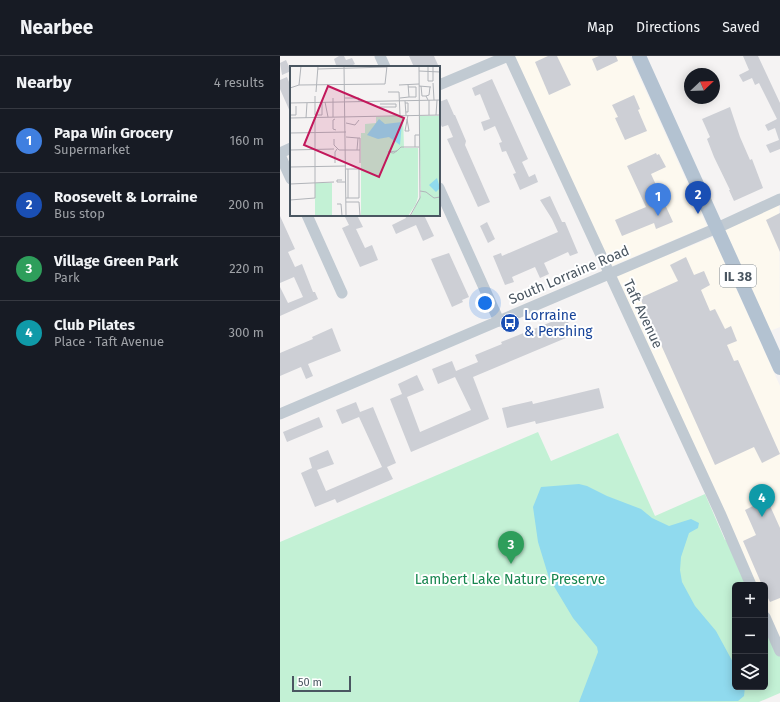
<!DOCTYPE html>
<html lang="en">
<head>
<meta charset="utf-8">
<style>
  :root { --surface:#171b24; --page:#20242c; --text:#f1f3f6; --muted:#9ea1a6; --line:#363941; --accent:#ea580c }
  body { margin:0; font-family:"Fira Sans",sans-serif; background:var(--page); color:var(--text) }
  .controls { position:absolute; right:12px; bottom:12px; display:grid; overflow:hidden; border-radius:6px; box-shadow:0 2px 10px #0003 }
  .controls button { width:36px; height:36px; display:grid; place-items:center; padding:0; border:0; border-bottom:1px solid var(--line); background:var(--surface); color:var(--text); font:20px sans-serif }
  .compass { position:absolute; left:404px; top:12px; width:36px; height:36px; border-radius:50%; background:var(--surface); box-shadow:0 2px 10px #0003; rotate:67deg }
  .scale { position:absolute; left:12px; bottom:10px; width:59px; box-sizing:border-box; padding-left:4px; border:2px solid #4a5661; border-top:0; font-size:11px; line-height:14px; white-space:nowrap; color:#4a5661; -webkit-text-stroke:3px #fff; paint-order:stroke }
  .you { position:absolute; left:205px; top:247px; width:14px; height:14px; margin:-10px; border:3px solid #fff; border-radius:50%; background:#1a73e8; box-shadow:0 0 0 6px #1a73e833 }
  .badge { display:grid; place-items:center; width:26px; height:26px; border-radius:50%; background:var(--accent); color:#fff; font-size:13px; font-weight:700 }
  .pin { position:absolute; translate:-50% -33px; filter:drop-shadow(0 1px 2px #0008) }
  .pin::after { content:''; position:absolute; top:21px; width:14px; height:12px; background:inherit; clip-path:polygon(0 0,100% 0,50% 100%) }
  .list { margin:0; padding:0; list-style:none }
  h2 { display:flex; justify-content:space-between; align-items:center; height:52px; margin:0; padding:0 16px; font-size:17px }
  h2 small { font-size:13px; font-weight:400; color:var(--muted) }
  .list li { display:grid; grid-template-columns:26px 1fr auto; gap:12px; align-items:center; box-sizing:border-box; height:64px; padding:0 16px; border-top:1px solid var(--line) }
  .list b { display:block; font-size:15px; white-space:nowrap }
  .list p { margin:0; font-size:13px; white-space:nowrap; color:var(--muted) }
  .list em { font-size:13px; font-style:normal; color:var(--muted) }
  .icon { flex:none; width:22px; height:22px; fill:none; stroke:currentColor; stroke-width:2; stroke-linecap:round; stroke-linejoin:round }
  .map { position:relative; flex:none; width:500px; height:646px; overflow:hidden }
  header { display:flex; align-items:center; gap:24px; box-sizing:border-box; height:56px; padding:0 20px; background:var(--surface); border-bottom:1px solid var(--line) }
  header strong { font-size:19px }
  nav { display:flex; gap:22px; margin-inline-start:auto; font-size:14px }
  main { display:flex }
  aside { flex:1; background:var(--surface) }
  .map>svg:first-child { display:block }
  .commercial { fill:#fdf9ef }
  .green { fill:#c3f1d5 }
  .water { fill:#90daee }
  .building { fill:#cdcfd5 }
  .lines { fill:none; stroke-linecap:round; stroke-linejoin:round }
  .minor { stroke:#c1cad2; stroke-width:11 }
  .major { stroke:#b3c2d1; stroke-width:14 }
  .labels { text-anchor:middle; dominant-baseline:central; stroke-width:4; stroke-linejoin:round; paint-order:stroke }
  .shield { fill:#fff; stroke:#808990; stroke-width:1 }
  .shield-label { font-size:13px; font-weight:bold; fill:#4a5661 }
  .street-label { font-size:14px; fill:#4a5661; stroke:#fff }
  .transit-label { font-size:14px; fill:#164399; stroke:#fff; text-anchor:start }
  .park-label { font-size:14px; fill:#17864f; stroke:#fff }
  .inset-road { fill:none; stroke:#b1b4b9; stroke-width:1 }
  .view { fill:#c2185b; fill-opacity:0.15; stroke:#c2185b; stroke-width:2 }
  .inset-edge { fill:none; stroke:#4a5661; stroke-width:2 }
</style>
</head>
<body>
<header>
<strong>Nearbee</strong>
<nav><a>Map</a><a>Directions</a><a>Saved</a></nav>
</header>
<main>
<aside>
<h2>Nearby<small>4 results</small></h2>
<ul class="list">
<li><span class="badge" style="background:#3f7fe0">1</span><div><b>Papa Win Grocery</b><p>Supermarket</p></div><em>160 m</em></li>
<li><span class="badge" style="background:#1a4fb4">2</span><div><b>Roosevelt &amp; Lorraine</b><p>Bus stop</p></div><em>200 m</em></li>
<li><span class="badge" style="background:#2e9e5b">3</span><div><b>Village Green Park</b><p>Park</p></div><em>220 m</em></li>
<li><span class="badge" style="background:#0f9aa8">4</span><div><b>Club Pilates</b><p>Place · Taft Avenue</p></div><em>300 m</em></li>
</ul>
</aside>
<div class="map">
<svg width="500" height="646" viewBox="0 0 500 646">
  <rect width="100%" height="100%" fill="#f5f3f3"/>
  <g class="commercial">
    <path d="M235 0H350L427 170 329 211Z"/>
    <path d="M499 148 500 271 490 275 445 174Z"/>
    <path d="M433 181 500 330V585L485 551V529H475L333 221Z"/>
  </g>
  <path class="green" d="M258 376 271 405 338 377 375 460 425 438 445 484 449 482 471 529H455V631H485V561L500 594V637L479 646H0V486Z"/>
  <path class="water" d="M299 428 307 430 327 440 361 453 372 462 389 470 411 463 419 467 418 472 409 477 401 501 400 514 402 526 415 550 436 575 455 610V631H465L464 640 458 645 299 646 318 596 317 591 293 562 269 522 258 486 253 451 261 431Z"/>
  <g class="building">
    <path d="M59 0H64L66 4 72 2 75 8 69 11H51L56 9 54 3Z"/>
    <path d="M129 0H154L158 9 154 11H134Z"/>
    <path d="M268 0H277L291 29 269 39 255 6Z"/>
    <path d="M319 0H336L338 5 317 15 312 3Z"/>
    <path d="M463 0H478L500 47V93L490 97 486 89 499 84 495 72 488 75 485 69 497 63 479 27 475 29 472 22 463 26 459 19 469 14Z"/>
    <path d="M6 4 11 15 2 19 0 7Z"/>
    <path d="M7 21 11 31V58L0 33V24Z"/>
    <path d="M212 23 248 103 242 106 249 121 255 118 258 126 240 134 233 118 236 117 226 95 222 96 219 87 222 86 215 70 204 75 201 66 210 63 200 38 195 40 192 32Z"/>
    <path d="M354 39 360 53 358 54 367 75 345 84 335 62 338 61 332 49Z"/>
    <path d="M167 43 174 59H175L186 85 185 89 210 146 198 151 167 83 173 81 168 69 162 71 159 65V46Z"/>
    <path d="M450 51 460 81 470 104 472 103 483 132 454 145 449 134H450L434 101 427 83 430 81 422 63Z"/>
    <path d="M376 97 377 99 379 98 386 111 371 118 393 166 376 173 374 167 342 180 335 164 366 151 347 110Z"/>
    <path d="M270 140 282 166H285L298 197 290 200 288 196 264 207 269 218 260 222 255 211 232 221 234 226 225 229 213 200 221 197 222 200 278 176 272 163 260 144Z"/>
    <path d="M500 157V196L486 164Z"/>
    <path d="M64 159H77L83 171 76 173 85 192 92 189 98 204 80 211 62 172 69 169Z"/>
    <path d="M125 159H144L154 180 143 185 136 169 116 178 112 169 126 162Z"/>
    <path d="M0 160 15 193 8 196 15 211 22 208 33 236H35L38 243 0 260V231L8 247 23 241 14 221 0 227Z"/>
    <path d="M207 166 215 183 208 187 200 170Z"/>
    <path d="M169 197 189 241 182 244 183 246 172 251 151 203Z"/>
    <path d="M406 201 414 219 424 215 430 229 421 234 430 255 435 253 445 273 451 270 457 285 447 289 454 305 458 304 500 398 482 407 474 391 435 409 360 242 398 225 390 209Z"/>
    <path d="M286 260 293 279 193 321 209 363 131 396 110 343 122 338 118 328 137 319 144 334 127 341 140 376 191 354 175 321 158 328 152 313 172 305 176 315 198 306 195 299 222 288 221 286Z"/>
    <path d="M52 272 61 295 28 308 33 320 26 323 21 311 0 320V297L33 283 32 281Z"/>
    <path d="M319 332 324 352 256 368 255 365 227 372 222 352 252 345 253 348Z"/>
    <path d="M76 346 80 356 93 351 116 407 107 411 113 423 57 447 55 443 35 451 21 417 32 412 29 402 48 394 54 408 37 414 46 435 102 411 79 361 62 368 56 354Z"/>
    <path d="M39 361 43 371 7 386 3 376Z"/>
    <path d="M487 443 500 472V542L490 546 485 536V529H482L463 485 476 479 465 454Z"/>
  </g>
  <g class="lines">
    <g class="minor">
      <path d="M100 0 105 11"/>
      <path d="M229 0 440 457 471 529"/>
      <path d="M159 29 228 0"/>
      <path d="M0 97 11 92"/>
      <path d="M0 99 11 123"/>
      <path d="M159 132 219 265"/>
      <path d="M27 159 62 237"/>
      <path d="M0 358 437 172 500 143"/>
      <path d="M485 561 500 595"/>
    </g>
    <path class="major" d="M359 0 500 312"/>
  </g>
  <defs>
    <g id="bus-disc" transform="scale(1)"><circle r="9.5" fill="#1a4fb4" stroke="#fff"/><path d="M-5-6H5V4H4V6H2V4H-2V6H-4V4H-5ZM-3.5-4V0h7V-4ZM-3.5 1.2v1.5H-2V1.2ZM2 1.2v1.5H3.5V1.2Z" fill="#fff"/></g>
  </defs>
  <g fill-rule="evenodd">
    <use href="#bus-disc" x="230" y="267"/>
  </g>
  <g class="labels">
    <rect class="shield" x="440" y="209" width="36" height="22" rx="3"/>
    <g class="shield-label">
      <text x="458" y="220">IL 38</text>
    </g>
    <g class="street-label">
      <text transform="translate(289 219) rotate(-23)">South Lorraine Road</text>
      <text transform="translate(363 258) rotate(65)">Taft Avenue</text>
    </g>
    <g class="transit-label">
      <text x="244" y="259">Lorraine<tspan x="244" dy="16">&amp; Pershing</tspan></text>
    </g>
    <g class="park-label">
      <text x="230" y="523">Lambert Lake Nature Preserve</text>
    </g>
  </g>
  <g transform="translate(10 10)">
    <rect width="150" height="150" fill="#f5f3f3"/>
    <path d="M113 49 114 82H128V131L126 138 118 150H71V67H75V58L86 57V51ZM129 50H150V150H121L131 129ZM25 117H42V150H25Z" fill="#c3f1d5"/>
    <path d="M89 53 95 58 112 56 110 79 99 71 88 73 77 69ZM147 112 150 122 146 126 139 119Z" fill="#90daee"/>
    <path class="inset-road" d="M54 0 56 150M138 0V15H143V0M28 3 97 1M129 5 150 6M143 17 144 34M9 19 11 0M109 19 129 18M129 20 141 21M131 20 132 30H136M118 21H126V31H119M0 22 9 19 95 18 97 0M26 26 28 0M98 26H109L110 49M25 30V49H32V36M43 32V51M55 32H69V36M110 32 119 31 118 18M138 34 136 30 139 29 140 21M115 35 116 49M35 36 38 51M0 37 150 34M115 37H118V46H116M89 41H106V38H90M0 49H6V40M139 49V34M146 49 147 34M0 52 150 49M16 52 17 37M45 53 43 54V63L46 64M117 53 119 65H115L118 49M56 57 65 59 69 54M0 67 56 66M68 72H70V84M44 73V79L49 84H67L68 72 56 71M125 81V69H129M0 84 44 83M67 84H70V97M107 85 98 86 103 87H104L108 84 111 81H129M45 97V86L47 83M0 101 56 100M56 103H69V132H56M58 103V132M52 114H47V116H56M0 118 44 116M130 125 136 126 144 132 150 131M0 134 25 132V52M56 136H69L70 150M47 138H51L52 150M120 150 130 132 129 0"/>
    <path class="view" d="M38 20 114 52 89 111 14 79Z"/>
    <rect width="150" height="150" class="inset-edge"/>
  </g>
</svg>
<div class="controls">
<button>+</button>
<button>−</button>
<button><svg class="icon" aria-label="layers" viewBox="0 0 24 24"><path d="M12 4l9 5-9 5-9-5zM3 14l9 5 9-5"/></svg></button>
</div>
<svg class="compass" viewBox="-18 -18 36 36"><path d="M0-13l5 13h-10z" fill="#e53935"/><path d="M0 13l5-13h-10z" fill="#9ea1a6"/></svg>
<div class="scale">50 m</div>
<div class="you"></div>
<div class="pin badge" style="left:378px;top:160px;background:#3f7fe0">1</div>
<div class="pin badge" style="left:418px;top:158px;background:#1a4fb4">2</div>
<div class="pin badge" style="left:231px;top:508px;background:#2e9e5b">3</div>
<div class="pin badge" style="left:482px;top:461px;background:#0f9aa8">4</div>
</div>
</main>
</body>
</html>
